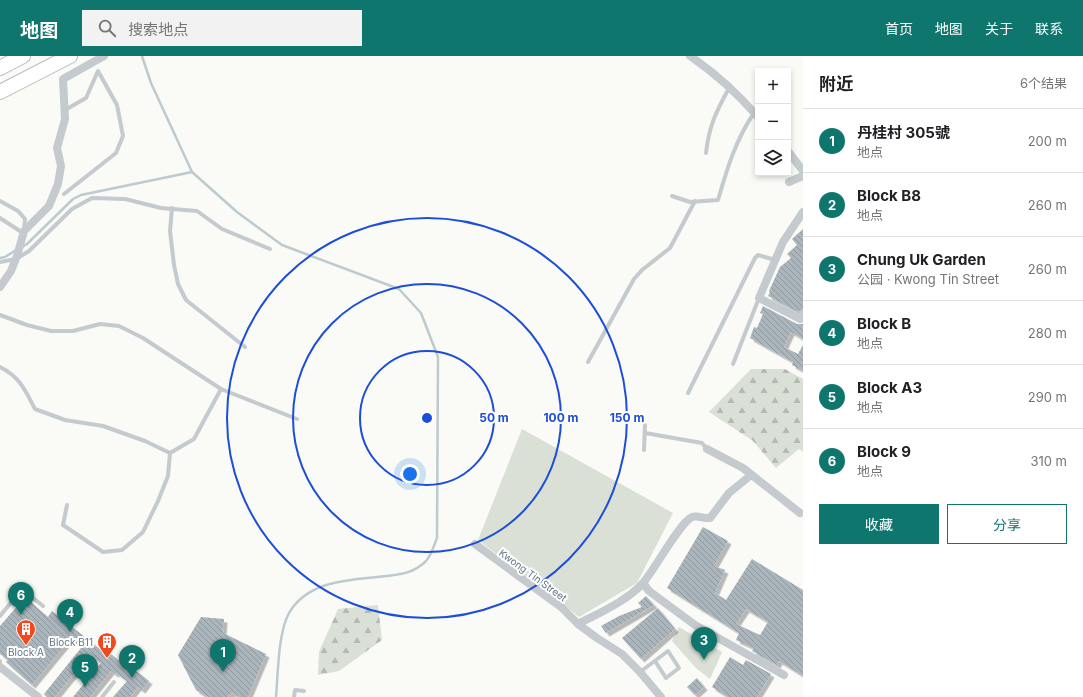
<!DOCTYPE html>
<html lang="zh">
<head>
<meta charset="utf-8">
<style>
  :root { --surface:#fff; --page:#f2f2f2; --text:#202124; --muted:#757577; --line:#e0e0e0; --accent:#0f766e }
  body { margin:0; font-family:Inter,"Noto Sans SC",sans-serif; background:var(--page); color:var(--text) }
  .controls { position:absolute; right:12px; top:12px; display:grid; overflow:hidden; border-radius:0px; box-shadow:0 2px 6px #0003 }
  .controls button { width:36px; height:36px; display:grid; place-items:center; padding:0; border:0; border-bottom:1px solid var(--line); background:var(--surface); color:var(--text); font:20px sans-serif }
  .you { position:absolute; left:410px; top:418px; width:14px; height:14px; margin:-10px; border:3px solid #fff; border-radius:50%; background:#1a73e8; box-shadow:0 0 0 6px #1a73e833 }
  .badge { display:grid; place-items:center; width:26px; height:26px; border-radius:50%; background:var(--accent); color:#fff; font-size:13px; font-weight:700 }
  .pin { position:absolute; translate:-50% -33px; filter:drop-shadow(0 1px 2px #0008) }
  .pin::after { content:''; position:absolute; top:21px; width:14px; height:12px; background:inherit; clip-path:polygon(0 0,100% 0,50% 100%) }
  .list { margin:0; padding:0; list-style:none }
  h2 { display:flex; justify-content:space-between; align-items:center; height:52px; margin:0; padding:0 16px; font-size:17px }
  h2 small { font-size:13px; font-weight:400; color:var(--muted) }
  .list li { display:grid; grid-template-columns:26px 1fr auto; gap:12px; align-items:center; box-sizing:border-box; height:64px; padding:0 16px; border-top:1px solid var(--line) }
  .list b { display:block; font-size:15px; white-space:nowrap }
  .list p { margin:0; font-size:13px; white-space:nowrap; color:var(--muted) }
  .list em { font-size:13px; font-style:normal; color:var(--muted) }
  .actions { display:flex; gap:8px; padding:12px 16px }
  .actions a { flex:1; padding:9px 0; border:1px solid var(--accent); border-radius:0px; text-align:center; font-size:14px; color:var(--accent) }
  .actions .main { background:var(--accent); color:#fff }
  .icon { flex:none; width:22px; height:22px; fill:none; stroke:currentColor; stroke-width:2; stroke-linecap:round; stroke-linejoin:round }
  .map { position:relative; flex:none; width:803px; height:641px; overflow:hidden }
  header { display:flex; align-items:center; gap:24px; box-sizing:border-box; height:56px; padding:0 20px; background:var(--accent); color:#fff }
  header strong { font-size:19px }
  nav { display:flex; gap:22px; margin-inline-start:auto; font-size:14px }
  .search { width:280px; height:36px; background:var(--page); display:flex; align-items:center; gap:10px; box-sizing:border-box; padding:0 14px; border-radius:0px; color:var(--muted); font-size:15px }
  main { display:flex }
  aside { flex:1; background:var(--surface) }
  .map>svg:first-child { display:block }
  .green { fill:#dae0d6 }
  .forest { fill:url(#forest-firs) }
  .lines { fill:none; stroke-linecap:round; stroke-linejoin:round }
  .stream { stroke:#bdcace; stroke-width:2.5 }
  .building { fill:url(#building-back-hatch); fill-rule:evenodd; filter:url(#shadow) }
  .motorway-casing { stroke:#b7bcbf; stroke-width:16 }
  .service { stroke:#c4cacd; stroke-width:4 }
  .minor { stroke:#c4cacd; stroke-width:8 }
  .motorway { stroke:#fff; stroke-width:14 }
  .ring { fill:none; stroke:#1d4ed8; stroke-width:2 }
  .labels { text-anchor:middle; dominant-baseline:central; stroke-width:4; stroke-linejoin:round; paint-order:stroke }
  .street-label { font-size:10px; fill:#627785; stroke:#fff }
  .poi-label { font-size:10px; fill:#627785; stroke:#fff; text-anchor:end }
  .centre { fill:#1d4ed8; stroke:#fff; stroke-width:2 }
  .ring-label { font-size:12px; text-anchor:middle; font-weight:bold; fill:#1d4ed8; stroke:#fff; stroke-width:4; stroke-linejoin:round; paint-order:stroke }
</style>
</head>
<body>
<header>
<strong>地图</strong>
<div class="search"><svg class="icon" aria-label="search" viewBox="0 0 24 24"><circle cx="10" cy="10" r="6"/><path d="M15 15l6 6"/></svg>搜索地点</div>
<nav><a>首页</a><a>地图</a><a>关于</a><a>联系</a></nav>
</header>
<main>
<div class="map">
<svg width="803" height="641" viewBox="0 0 803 641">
  <defs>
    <pattern id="forest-firs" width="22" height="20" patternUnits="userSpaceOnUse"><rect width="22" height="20" fill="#dae0d6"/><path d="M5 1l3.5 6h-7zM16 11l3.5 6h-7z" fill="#b4bab3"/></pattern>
    <pattern id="building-back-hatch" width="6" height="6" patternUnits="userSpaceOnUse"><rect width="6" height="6" fill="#abb5bc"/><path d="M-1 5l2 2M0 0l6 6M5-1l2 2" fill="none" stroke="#8f989e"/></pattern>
    <filter id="shadow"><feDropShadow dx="3.5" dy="3.5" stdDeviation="0" flood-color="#0004"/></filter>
  </defs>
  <rect width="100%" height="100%" fill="#fafaf7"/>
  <g class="green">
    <path d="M522 373 673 457 637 527 579 561 478 484Z"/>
    <path d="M679 571 722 596 710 623 696 612 672 585Z"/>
  </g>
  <g class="forest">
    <path d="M751 313H785L803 323V396L799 393 776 412 753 385 709 356Z"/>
    <path d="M378 549 382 584 339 615 318 619 319 596 338 553Z"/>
  </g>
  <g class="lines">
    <g class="stream">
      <path d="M142 0 151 27 192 116 237 156 282 189 399 233 421 257 438 301 437 482C434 489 431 501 425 506 413 517 402 518 387 520 352 524 309 523 289 557 278 577 278 618 276 641"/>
      <path d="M22 191 27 188 73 143 81 139 192 116"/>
      <path d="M0 202 5 201 16 194"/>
    </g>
  </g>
  <g class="building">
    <path d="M803 173V253L798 256 768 240 770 236 769 235 780 211 791 202 787 198 797 189 792 183Z"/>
    <path d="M763 250 797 268H803V283L791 276 784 291 798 298 803 289V315L792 309 793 306 750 282 754 271 757 272 763 258 760 257Z"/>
    <path d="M703 471 728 485 714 510 725 514 715 537 726 544 752 503 803 534V620L779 605 777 609 752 595 754 592 736 584 739 577 667 532ZM746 553 768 566 760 579 736 568Z"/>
    <path d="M646 540 654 549 606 577 601 570 619 560 642 551 638 547Z"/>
    <path d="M25 541 48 561 52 555 105 597 109 599 111 598 123 608 124 607 128 610 129 609 149 625 142 634 138 631 130 641H113L127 625 116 617 115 618 111 615 90 641H73L101 607 90 598 55 641H47L44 638 81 592 70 583 32 629 6 606 8 604 0 598V570Z"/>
    <path d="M658 552 675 573 641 603 622 582Z"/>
    <path d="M201 561 224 563 223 577 266 598 248 641H240L232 637 227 641H209L199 636 196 634 178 599Z"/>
    <path d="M730 601 743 609 746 604 771 618 757 641H728L712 631Z"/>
    <path d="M697 622 704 631 695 639 687 631Z"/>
  </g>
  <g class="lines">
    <g class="motorway-casing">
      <g id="motorway">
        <path d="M0 12 23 0"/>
        <path d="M0 36 70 0"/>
      </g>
    </g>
    <g class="service">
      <path d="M706 97C709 70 716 56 729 32"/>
      <path d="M64 138 116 97 123 80 117 49 98 15 86 42 65 54"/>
      <path d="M672 140 690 146 718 144C727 113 736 83 754 57"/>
      <path d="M0 145 18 155 25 163 24 174"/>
      <path d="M172 152 170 175 174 209 178 228 186 244 245 291"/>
      <path d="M0 162 23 177"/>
      <path d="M0 206 16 203 29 195 72 153 92 142 125 143 161 152 197 155 222 173 270 193"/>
      <path d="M0 259 27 269 51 275H73L100 268 119 270 143 282 221 333 297 363"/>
      <path d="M588 306 634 223 642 214 670 192 695 145"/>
      <path d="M733 308 759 242"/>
      <path d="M0 311C20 321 25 334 35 353L65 364 103 370 145 385 170 397 168 420 158 445 143 476 122 494 103 496 63 469 67 449"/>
      <path d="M688 337 755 202 758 199 775 204"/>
      <path d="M645 377 702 387 707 393"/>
      <path d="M644 394 645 369"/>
      <path d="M170 397 194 383 221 333"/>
      <path d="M0 560 22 533 43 550"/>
      <path d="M0 605V606"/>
      <path d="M640 616 668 595 679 612 666 622 655 605"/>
      <path d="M102 641 114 626"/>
      <path d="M294 641 295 634 304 635"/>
    </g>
    <g class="minor">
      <path d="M690 0C715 17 738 38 758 61"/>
      <path d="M788 95 803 115"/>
      <path d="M789 126 803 120"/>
      <path d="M803 156 783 186 759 242 800 263 803 258"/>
      <path d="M0 231 11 215 17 200 24 175 49 150 58 128 61 110 57 92 65 63 63 23 104 0"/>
      <path d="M707 393 743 412 800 457"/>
      <path d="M475 488 561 551 578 568 597 582 622 598 640 616 661 641"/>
      <path d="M643 527 649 535 695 569 784 619"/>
      <path d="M578 568C599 557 627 545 643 527 654 515 680 466 692 461 698 459 704 463 710 462L729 437 751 419"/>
      <path d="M0 611 38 641"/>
    </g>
    <use href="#motorway" class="motorway"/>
  </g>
  <g class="ring">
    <circle cx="427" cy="362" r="67"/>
    <circle cx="427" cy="362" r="134"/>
    <circle cx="427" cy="362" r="200"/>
  </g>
  <defs>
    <g id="building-pin" transform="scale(1)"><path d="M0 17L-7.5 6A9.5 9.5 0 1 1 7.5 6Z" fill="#f3471e" stroke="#fff"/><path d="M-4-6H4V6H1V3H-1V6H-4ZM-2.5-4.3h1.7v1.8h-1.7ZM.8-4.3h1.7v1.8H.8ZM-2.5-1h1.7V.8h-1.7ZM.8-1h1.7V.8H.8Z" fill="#fff"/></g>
  </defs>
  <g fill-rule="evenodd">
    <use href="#building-pin" x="26" y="573"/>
    <use href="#building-pin" x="107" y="586"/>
  </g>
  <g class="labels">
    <g class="street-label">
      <text transform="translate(533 519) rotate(36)">Kwong Tin Street</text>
    </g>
    <g class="poi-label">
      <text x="93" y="586">Block B11</text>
      <text x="26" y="596" text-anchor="middle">Block A</text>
    </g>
  </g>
  <circle cx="427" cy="362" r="6" class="centre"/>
  <g class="ring-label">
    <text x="494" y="366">50 m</text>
    <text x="561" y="366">100 m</text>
    <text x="627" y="366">150 m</text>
  </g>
</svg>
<div class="controls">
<button>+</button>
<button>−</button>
<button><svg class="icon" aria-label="layers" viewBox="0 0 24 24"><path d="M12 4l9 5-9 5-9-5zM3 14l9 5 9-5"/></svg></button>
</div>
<div class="you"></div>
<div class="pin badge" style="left:223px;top:616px">1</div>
<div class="pin badge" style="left:132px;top:622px">2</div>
<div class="pin badge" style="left:704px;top:604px">3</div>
<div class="pin badge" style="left:70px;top:576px">4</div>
<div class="pin badge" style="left:85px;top:631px">5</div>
<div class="pin badge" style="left:21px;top:559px">6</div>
</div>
<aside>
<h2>附近<small>6个结果</small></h2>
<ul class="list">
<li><span class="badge">1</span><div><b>丹桂村 305號</b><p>地点</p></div><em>200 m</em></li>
<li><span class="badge">2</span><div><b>Block B8</b><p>地点</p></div><em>260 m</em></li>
<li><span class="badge">3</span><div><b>Chung Uk Garden</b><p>公园 · Kwong Tin Street</p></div><em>260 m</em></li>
<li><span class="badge">4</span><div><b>Block B</b><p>地点</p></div><em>280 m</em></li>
<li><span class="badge">5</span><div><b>Block A3</b><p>地点</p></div><em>290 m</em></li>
<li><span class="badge">6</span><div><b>Block 9</b><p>地点</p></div><em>310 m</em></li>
</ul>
<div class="actions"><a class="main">收藏</a><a>分享</a></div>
</aside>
</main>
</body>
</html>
